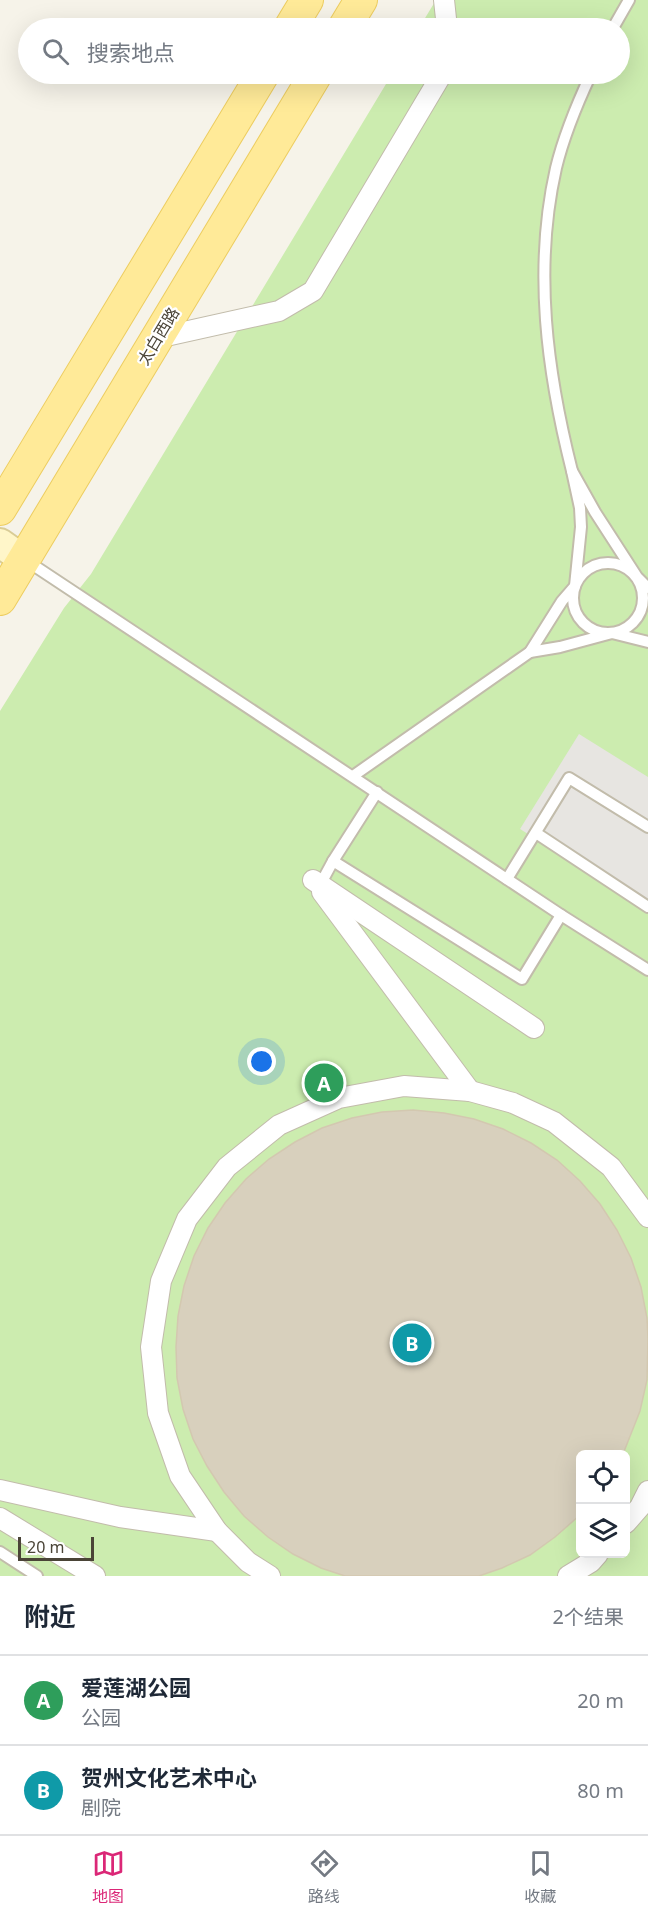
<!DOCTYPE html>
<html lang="zh">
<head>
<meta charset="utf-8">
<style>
  :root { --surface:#fff; --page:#f6f6f7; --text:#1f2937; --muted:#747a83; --line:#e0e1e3; --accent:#db2777 }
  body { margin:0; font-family:"Noto Sans","Noto Sans SC",sans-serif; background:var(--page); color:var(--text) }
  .controls { position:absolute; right:18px; bottom:18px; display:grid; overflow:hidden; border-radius:9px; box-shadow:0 6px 24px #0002 }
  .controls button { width:54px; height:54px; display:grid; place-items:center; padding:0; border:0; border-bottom:2px solid var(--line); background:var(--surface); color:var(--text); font:30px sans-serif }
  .scale { position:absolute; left:18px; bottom:15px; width:76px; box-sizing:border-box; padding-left:6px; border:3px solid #4a4437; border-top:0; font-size:16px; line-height:21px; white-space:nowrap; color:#4a4437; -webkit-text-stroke:4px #fff; paint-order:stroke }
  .you { position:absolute; left:262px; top:1062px; width:21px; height:21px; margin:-15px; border:4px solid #fff; border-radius:50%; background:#1a73e8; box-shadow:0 0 0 9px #1a73e833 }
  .badge { display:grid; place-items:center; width:39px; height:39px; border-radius:50%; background:var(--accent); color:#fff; font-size:20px; font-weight:700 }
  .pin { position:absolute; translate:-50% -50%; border:3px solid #fff; box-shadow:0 2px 6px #0006 }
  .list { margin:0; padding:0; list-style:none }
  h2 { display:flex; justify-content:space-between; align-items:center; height:78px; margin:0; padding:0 24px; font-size:26px }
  h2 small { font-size:20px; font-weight:400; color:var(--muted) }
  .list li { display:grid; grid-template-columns:39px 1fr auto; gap:18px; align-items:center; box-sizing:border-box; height:90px; padding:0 24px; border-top:2px solid var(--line) }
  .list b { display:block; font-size:22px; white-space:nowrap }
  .list p { margin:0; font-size:20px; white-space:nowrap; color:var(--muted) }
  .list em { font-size:20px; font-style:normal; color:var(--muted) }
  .icon { flex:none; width:33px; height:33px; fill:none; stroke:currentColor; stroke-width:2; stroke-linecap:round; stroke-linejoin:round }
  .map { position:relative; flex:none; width:648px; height:1576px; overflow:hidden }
  .search { position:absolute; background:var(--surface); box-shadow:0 6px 24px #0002; left:18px; right:18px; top:18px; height:66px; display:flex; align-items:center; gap:15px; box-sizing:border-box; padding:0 21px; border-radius:33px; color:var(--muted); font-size:22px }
  .sheet { height:258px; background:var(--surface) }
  nav { display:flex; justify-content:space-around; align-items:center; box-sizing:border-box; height:84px; border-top:2px solid var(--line); background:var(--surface); font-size:16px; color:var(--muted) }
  nav a { display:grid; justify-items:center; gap:3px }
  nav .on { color:var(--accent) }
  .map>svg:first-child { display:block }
  .green { fill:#ccecaf; fill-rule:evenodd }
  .parking { fill:#e7e5e1 }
  .building { fill:#d8d0bd; stroke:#d3c8b0; stroke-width:1.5 }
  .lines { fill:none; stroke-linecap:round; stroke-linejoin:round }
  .lane-casing { stroke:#c2bcab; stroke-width:14 }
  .street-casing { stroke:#c2bcab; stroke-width:22 }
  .secondary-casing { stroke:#d9cc96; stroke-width:32 }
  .primary-casing { stroke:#edcd60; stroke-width:34 }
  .lane { stroke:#fff; stroke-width:10 }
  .street { stroke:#fff; stroke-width:20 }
  .secondary { stroke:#fff6c9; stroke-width:28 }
  .primary { stroke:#ffea98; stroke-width:32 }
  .labels { text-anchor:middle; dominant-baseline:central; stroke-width:4.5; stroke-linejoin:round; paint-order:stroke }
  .street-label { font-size:16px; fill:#4a4437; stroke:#fff }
</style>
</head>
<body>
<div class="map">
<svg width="648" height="1576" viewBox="0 0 648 1576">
  <rect width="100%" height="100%" fill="#f6f3e9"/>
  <path class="green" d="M436 0H648V1576H0V711L64 608 91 574 392 74H620V28H419ZM580 1454H626V1554H580Z"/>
  <path class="parking" d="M579 734 648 777V909L520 829Z"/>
  <path class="building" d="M413 1110 444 1113 474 1119 503 1129 531 1143 557 1160 580 1181 600 1204 617 1230 631 1258 641 1287 647 1318 648 1339 647 1380 640 1411 623 1454H580V1515L555 1537 530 1555 502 1568 479 1576H345L321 1568 293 1554 268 1537 244 1516 224 1492 207 1466 193 1439 183 1409 177 1378 176 1347 178 1316 184 1286 194 1256 208 1228 225 1203 246 1179 269 1159 295 1142 322 1128 352 1118 382 1112Z"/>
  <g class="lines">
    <g class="lane-casing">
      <g id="lane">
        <path d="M613 28 629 0"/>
        <path d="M572 471C547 372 533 269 556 168 564 135 577 104 591 74"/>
        <path d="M27 561 561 915 648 970"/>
        <circle cx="608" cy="598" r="35"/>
        <path d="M530 652 560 647 612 633 648 642"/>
        <path d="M353 776 530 652 562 601 575 586 581 527 580 508 572 471 595 512 637 577 648 588"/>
        <path d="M377 792 333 861 522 979 561 915"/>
        <path d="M536 833 648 907"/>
        <path d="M507 879 569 778 648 827"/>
        <path d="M320 885 333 861"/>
        <path d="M0 1552 37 1576"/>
      </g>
    </g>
    <g class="street-casing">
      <g id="street">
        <path d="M444 0 447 28"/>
        <path d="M157 338 279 311 313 291 442 74"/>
        <path d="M313 880 534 1028"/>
        <path d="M322 892 470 1091"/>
        <path d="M0 1490 120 1517 217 1531"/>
        <path d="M0 1518 95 1576"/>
        <path d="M626 1523 640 1507 648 1491"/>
        <path d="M270 1576 248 1562 217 1531 180 1476 158 1413 151 1347 161 1281 187 1219 227 1167 279 1125 339 1098 404 1086 470 1091 513 1103 554 1122 611 1167 648 1217"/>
        <path d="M568 1576 591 1562 598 1554"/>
      </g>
    </g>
    <g class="secondary-casing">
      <path id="secondary" d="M0 543 24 560"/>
    </g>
    <g class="primary-casing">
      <g id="primary">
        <path d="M290 28 307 0"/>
        <path d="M344 28 361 0"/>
        <path d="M0 509 263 74"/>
        <path d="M0 599 316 74"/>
      </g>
    </g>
    <use href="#lane" class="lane"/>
    <use href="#street" class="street"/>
    <use href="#secondary" class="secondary"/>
    <use href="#primary" class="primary"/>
  </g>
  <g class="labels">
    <g class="street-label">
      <text transform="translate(158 336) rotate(-59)">太白西路</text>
    </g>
  </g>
</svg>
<div class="controls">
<button><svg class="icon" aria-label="locate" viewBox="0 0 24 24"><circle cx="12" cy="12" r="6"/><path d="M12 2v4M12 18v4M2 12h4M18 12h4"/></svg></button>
<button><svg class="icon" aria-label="layers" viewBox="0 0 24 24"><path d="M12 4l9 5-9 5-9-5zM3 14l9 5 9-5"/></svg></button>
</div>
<div class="scale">20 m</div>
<div class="you"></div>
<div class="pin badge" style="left:324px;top:1083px;background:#2e9e5b">A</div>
<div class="pin badge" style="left:412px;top:1343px;background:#0f9aa8">B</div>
<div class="search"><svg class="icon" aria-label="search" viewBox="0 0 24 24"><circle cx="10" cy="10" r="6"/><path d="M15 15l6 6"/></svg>搜索地点</div>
</div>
<section class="sheet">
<h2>附近<small>2个结果</small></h2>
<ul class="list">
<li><span class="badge" style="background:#2e9e5b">A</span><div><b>爱莲湖公园</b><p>公园</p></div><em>20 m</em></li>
<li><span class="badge" style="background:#0f9aa8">B</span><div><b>贺州文化艺术中心</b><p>剧院</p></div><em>80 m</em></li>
</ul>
</section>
<nav>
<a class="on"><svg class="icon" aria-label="map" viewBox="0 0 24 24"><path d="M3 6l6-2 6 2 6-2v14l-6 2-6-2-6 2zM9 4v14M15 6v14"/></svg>地图</a>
<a><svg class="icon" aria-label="directions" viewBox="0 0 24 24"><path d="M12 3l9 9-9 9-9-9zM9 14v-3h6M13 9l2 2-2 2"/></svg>路线</a>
<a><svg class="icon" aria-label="saved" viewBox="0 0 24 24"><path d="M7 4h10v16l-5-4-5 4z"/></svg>收藏</a>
</nav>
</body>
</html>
